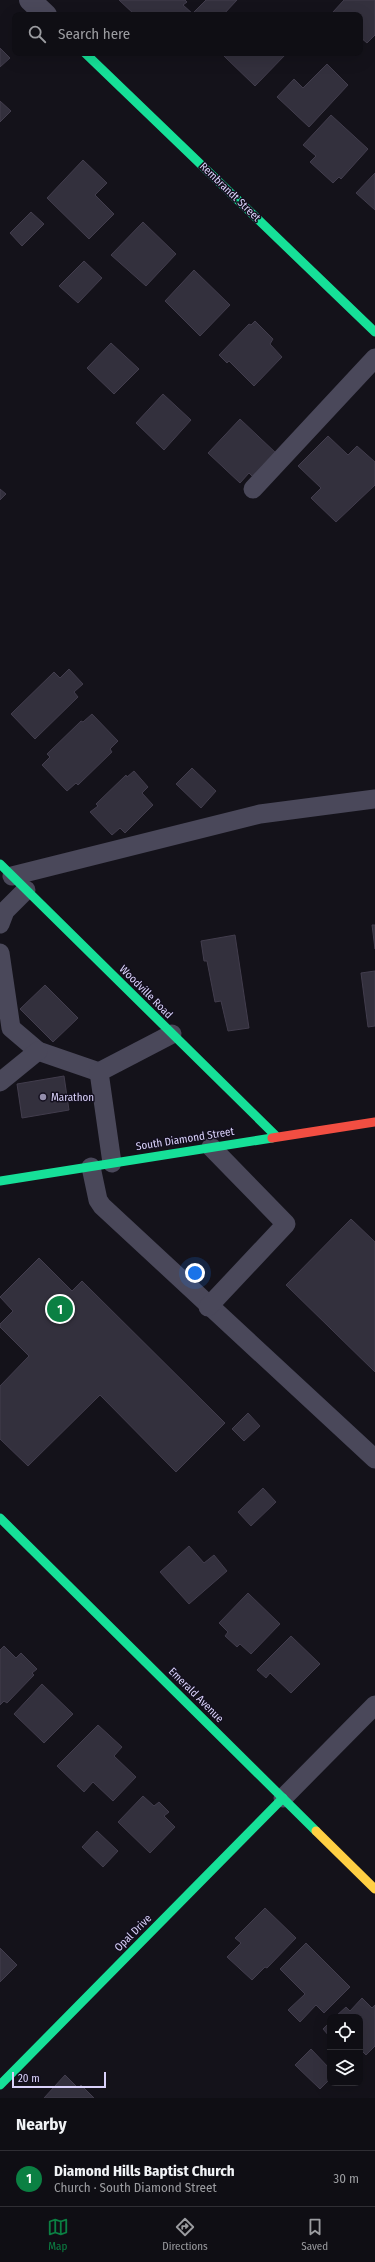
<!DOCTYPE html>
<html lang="en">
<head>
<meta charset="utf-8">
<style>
  :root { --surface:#0f0e14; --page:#1d1c22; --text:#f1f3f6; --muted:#9b9ca0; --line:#2f2e34; --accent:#0b8043 }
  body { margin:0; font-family:"Fira Sans Condensed",sans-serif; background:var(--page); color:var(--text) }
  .controls { position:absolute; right:12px; bottom:12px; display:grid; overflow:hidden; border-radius:8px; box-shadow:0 4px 16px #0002 }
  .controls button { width:36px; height:36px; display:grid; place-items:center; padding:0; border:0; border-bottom:1px solid var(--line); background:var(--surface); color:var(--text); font:20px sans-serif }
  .scale { position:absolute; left:12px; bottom:10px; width:94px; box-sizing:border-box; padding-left:4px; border:2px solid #d9d1fa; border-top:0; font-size:11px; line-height:14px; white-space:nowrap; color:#d9d1fa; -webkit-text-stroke:3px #130f1e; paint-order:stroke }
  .you { position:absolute; left:195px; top:1273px; width:14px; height:14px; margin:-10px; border:3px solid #fff; border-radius:50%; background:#1a73e8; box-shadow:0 0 0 6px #1a73e833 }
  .badge { display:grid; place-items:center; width:26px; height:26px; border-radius:50%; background:var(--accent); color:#fff; font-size:13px; font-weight:700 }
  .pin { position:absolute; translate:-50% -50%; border:2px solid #fff; box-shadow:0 1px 4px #0006 }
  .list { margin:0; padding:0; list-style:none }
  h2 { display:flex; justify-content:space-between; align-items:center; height:52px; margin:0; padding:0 16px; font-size:17px }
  h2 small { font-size:13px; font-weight:400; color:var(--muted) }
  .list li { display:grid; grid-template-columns:26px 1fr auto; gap:12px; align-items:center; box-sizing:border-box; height:56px; padding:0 16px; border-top:1px solid var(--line) }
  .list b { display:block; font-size:15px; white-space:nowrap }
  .list p { margin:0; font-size:13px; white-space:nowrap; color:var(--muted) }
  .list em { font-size:13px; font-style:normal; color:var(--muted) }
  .icon { flex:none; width:22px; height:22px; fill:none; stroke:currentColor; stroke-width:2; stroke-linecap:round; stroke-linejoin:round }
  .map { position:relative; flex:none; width:375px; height:2098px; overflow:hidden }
  .search { position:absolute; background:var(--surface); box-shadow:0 4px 16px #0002; left:12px; right:12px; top:12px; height:44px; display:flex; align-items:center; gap:10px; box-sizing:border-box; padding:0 14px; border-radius:8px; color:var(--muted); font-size:15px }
  .sheet { height:108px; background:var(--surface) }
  nav { display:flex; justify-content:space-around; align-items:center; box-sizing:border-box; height:56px; border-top:1px solid var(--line); background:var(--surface); font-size:11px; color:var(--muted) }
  nav a { display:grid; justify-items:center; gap:2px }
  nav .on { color:var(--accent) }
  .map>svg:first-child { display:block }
  .building { fill:#33303d; stroke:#423d4d }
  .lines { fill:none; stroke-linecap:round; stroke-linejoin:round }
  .lane { stroke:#4a485a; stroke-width:19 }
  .street { stroke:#4a485a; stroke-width:22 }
  .fast { stroke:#16e098; stroke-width:9 }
  .slow { stroke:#ffcf43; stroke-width:9 }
  .jam { stroke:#f24e42; stroke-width:9 }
  .poi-dot { fill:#948eac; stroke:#130f1e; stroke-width:1.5 }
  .labels { text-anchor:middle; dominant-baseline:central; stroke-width:3; stroke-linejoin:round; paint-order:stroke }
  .street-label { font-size:11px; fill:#d9d1fa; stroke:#130f1e }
  .poi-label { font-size:11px; fill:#d9d1fa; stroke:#130f1e; text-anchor:start }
</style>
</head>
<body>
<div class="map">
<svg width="375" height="2098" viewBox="0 0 375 2098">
  <rect width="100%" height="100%" fill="#14121a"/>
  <g class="building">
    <path d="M119 0H185L187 2 183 5 193 14 135 15Z"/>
    <path d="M206 0H237L223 15H196L193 13Z"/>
    <path d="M344 0H375V35L367 43 360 37V15H337L333 12Z"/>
    <path d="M0 48 10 58 0 67Z"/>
    <path d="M227 53H287L255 86 224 56Z"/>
    <path d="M327 64 348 85 309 127 277 97 294 79 303 88Z"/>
    <path d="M0 101 11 111 0 122Z"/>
    <path d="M331 115 368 149 341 179 339 177 333 183 310 162 316 156 303 145Z"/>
    <path d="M83 160 107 183 95 195 114 214 89 239 47 198Z"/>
    <path d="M375 173V210L356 193Z"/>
    <path d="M31 212 44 224 22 246 10 233Z"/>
    <path d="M143 222 176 254 146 286 111 255Z"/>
    <path d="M84 261 102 278 78 303 59 286Z"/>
    <path d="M194 270 230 305 200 336 165 301Z"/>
    <path d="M255 321 273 339 270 344 282 357 254 386 229 361 227 363 219 355 249 324 251 325Z"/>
    <path d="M111 343 139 369 114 394 87 368Z"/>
    <path d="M163 394 191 420 164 450 136 423Z"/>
    <path d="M240 419 277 454 254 478 249 473 240 483 208 453Z"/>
    <path d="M328 436 348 455 357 446 375 462V485L336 522 311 498 321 488 298 466Z"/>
    <path d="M0 489 6 494 0 500Z"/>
    <path d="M69 669 83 684 74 692 78 697 35 739 11 714 54 672 60 678Z"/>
    <path d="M92 714 118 741 110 749 112 752 78 785 76 783 67 791 42 765 50 757 47 754 81 721 83 722Z"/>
    <path d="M192 768 216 791 201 808 176 784Z"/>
    <path d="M134 771 148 787 142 793 153 805 125 833 120 828 112 835 90 812 98 806 96 804 126 775 127 777Z"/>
    <path d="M372 925H375V949Z"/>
    <path d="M235 935 249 1028 228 1031 221 1001 215 1002 207 961H204L201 941Z"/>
    <path d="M375 971V1026L368 1027 361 973Z"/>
    <path d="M45 985 78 1018 53 1042 20 1009Z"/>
    <path d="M64 1076 69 1110 22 1118 17 1084Z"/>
    <path d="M351 1219 375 1242V1372L286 1285Z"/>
    <path d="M39 1258 72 1291 82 1281 225 1423 176 1472 100 1395 28 1466 0 1439V1386L29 1356 0 1327V1324L13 1311 0 1297Z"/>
    <path d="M248 1413 260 1426 244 1441 232 1429Z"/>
    <path d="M263 1488 276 1502 251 1526 238 1512Z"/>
    <path d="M189 1546 204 1563 214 1555 227 1571 189 1604 160 1572Z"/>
    <path d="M248 1593 280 1624 251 1654 240 1644 237 1647 225 1636 228 1632 219 1623Z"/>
    <path d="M291 1636 320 1664 291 1693 270 1673 266 1678 257 1670Z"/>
    <path d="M4 1646 16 1658 21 1653 37 1669 32 1673 34 1675 7 1703 4 1701 0 1705V1650Z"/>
    <path d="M42 1684 73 1714 44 1743 14 1714Z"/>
    <path d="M98 1725 122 1747 114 1756 136 1777 113 1801 93 1782 84 1792 57 1766Z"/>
    <path d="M143 1796 154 1806 159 1802 169 1812 164 1816 175 1827 150 1853 118 1822Z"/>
    <path d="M97 1831 118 1851 103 1867 82 1847Z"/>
    <path d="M265 1908 296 1938 267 1968 265 1967 252 1980 227 1957 241 1943 235 1938Z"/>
    <path d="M306 1943 350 1987 324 2013 316 2005 300 2022 288 2010 305 1994 280 1969Z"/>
    <path d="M0 1948 17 1965 0 1982Z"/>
    <path d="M362 1998 372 2008 375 2005V2046L366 2055 360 2049V2017H335L346 2007 350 2011Z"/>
    <path d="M330 2022V2037L323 2029Z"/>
    <path d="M311 2049 330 2069V2079L320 2089 295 2065Z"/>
    <path d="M65 2075 78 2088 81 2085 94 2098H44Z"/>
  </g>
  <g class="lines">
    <g class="lane">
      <path d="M253 489 375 358"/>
      <path d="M12 876 260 814 375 799"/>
      <path d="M0 924 5 911 26 890"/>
      <path d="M0 953 11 1028 38 1051 99 1072"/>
      <path d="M0 1082 38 1051"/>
      <path d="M112 1163 99 1072 172 1034"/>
      <path d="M91 1167 98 1200 102 1206 375 1459"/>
      <path d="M208 1307 286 1224 211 1147"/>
      <path d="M283 1798 375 1705"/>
    </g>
    <path class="street" d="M30 0 46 15"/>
    <g class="fast">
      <path d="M85 53 375 332"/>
      <path d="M0 864 276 1136"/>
      <path d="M0 1181 272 1138"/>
      <path d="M0 1518 316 1831"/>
      <path d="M0 2085 283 1798"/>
    </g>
    <path class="slow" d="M316 1831 375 1889"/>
    <path class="jam" d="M272 1138 375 1122"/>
  </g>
  <circle class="poi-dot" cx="43" cy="1097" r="4"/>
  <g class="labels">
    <g class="street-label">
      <text transform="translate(230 192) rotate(44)">Rembrandt Street</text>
      <text transform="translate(146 992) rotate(45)">Woodville Road</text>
      <text transform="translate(185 1139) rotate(-9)">South Diamond Street</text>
      <text transform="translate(196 1695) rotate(45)">Emerald Avenue</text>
      <text transform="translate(133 1933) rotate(-45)">Opal Drive</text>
    </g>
    <g class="poi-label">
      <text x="51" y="1097">Marathon</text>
    </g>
  </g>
</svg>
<div class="controls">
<button><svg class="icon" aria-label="locate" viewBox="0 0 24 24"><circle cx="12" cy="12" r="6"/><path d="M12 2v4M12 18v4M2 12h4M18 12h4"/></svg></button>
<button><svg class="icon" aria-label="layers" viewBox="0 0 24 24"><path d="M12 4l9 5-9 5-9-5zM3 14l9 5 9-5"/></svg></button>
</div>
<div class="scale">20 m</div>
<div class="you"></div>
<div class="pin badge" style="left:60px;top:1309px">1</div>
<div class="search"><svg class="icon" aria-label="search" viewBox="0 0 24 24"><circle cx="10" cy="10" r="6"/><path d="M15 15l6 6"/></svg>Search here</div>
</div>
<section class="sheet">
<h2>Nearby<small></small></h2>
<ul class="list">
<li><span class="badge">1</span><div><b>Diamond Hills Baptist Church</b><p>Church · South Diamond Street</p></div><em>30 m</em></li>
</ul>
</section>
<nav>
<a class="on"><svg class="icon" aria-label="map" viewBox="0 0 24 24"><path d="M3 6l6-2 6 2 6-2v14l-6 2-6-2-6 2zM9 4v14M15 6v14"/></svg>Map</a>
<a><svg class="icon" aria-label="directions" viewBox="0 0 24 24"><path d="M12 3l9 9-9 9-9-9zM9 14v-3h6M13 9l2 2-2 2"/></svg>Directions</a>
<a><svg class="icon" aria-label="saved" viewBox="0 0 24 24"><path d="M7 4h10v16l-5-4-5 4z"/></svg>Saved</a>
</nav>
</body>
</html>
